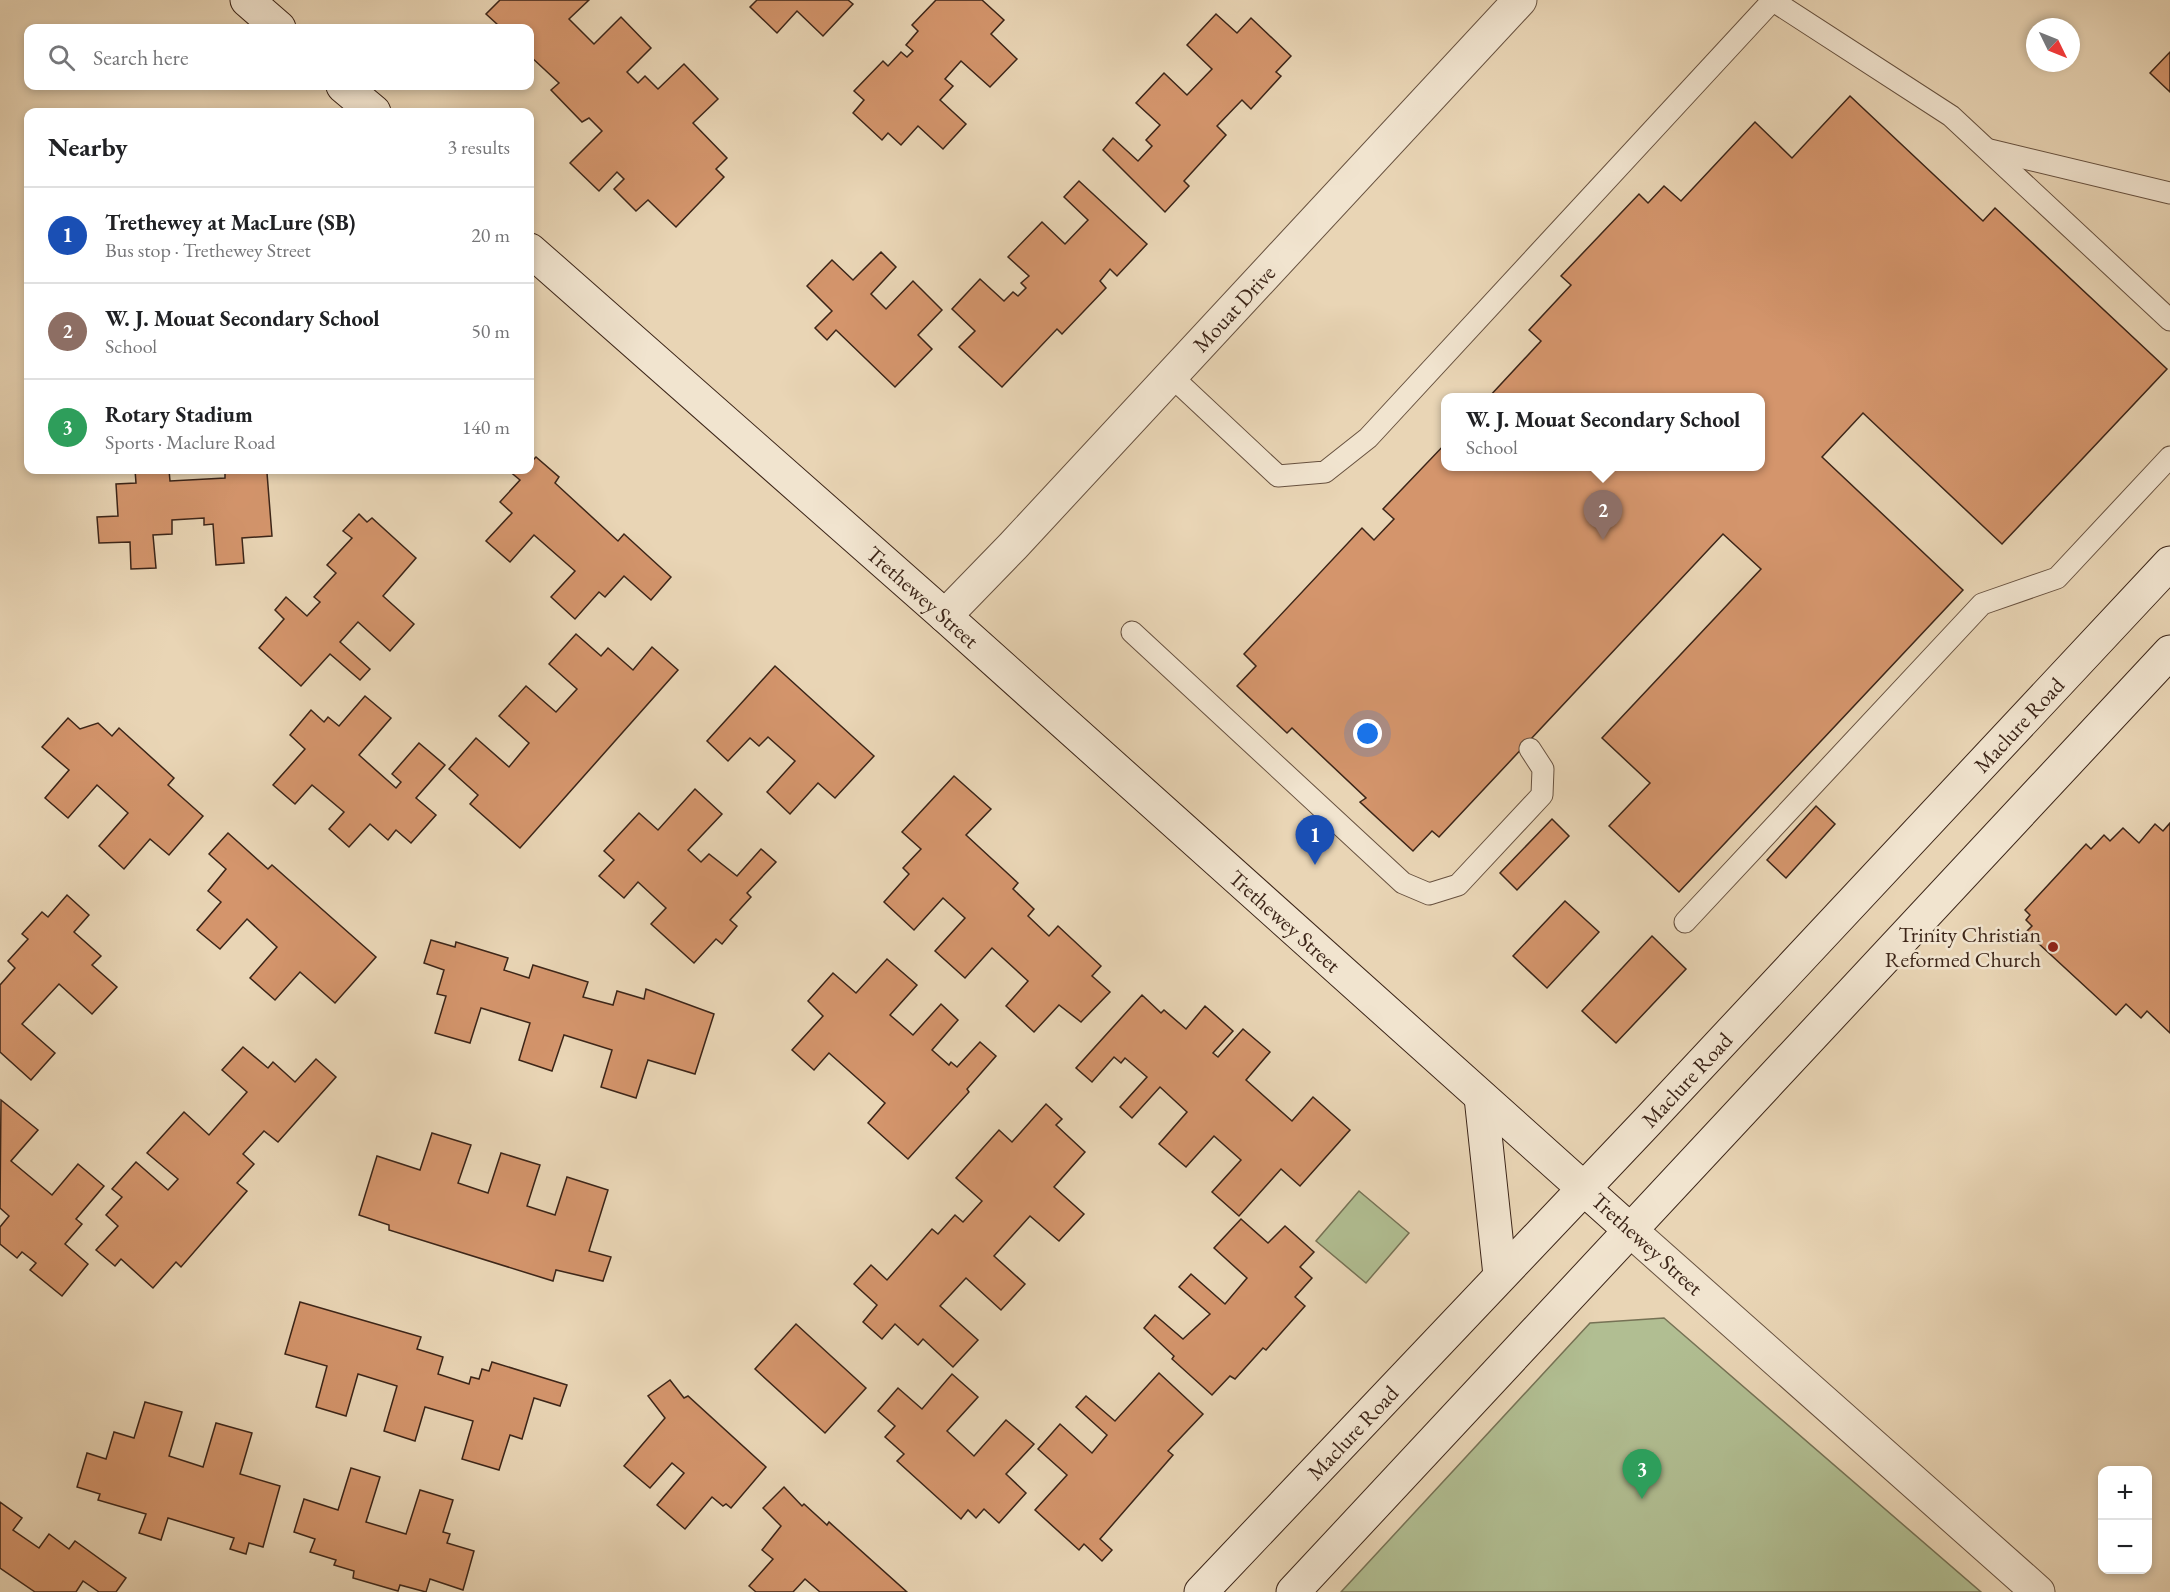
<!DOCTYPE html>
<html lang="en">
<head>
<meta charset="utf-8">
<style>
  :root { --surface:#fff; --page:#f6f6f6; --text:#202124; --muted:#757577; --line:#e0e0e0; --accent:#111827 }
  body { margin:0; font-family:"EB Garamond",serif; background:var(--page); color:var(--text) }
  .controls { position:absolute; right:18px; bottom:18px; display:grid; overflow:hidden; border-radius:12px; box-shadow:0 3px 9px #0003 }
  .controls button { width:54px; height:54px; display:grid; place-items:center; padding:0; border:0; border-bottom:2px solid var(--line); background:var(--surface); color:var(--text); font:30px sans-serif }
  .compass { position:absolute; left:2026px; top:18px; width:54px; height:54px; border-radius:50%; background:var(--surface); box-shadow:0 3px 9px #0003; rotate:133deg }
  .you { position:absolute; left:1368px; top:734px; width:21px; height:21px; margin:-15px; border:4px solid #fff; border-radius:50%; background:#1a73e8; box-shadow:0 0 0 9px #1a73e833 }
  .badge { display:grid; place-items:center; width:39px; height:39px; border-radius:50%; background:var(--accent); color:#fff; font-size:20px; font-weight:700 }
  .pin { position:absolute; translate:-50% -50px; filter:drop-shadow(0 2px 3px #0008) }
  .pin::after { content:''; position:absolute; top:32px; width:21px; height:18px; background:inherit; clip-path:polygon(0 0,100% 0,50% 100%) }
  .popup { position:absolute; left:1441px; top:393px; width:324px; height:78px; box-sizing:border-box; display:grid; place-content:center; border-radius:12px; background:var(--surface); filter:drop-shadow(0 2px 4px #0005); font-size:20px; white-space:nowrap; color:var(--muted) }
  .popup b { font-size:22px; color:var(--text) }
  .popup::after { content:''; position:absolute; left:50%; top:100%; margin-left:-12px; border:12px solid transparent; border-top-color:var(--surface) }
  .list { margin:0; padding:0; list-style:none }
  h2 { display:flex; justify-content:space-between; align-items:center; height:78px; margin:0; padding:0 24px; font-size:26px }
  h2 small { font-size:20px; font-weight:400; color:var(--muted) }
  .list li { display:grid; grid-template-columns:39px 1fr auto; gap:18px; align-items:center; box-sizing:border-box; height:96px; padding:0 24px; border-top:2px solid var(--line) }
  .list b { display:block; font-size:22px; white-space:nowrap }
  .list p { margin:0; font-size:20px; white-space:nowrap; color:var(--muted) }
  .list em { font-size:20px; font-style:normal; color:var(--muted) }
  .icon { flex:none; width:33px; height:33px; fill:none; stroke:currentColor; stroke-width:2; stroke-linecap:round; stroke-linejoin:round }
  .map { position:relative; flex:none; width:2170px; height:1592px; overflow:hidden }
  .search { position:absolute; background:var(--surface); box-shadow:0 3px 9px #0003; left:24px; top:24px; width:510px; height:66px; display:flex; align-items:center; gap:15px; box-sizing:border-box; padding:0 21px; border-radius:12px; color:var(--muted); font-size:22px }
  .panel { position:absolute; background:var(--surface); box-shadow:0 3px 9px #0003; left:24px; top:108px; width:510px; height:366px; border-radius:12px }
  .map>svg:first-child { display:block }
  .green { fill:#b1be92; stroke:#767255; stroke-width:1.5 }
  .building { fill:#d4956c; stroke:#3c2518; stroke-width:1.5 }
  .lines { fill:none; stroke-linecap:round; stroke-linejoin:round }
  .service-casing { stroke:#67513f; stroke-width:23 }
  .minor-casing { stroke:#67513f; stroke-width:35 }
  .tertiary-casing { stroke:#67513f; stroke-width:35 }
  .secondary-casing { stroke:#3c2518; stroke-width:35 }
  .service { stroke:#f1e4cf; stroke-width:21 }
  .minor { stroke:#f1e4cf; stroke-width:33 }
  .tertiary { stroke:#f1e4cf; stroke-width:33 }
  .secondary { stroke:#f1e4cf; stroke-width:33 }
  .poi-dot { fill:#8f2418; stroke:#f1e4cf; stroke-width:2 }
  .labels { text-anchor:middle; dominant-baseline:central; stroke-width:5; stroke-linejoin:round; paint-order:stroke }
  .street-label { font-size:22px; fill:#3c2518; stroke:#f1e4cf }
  .poi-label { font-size:22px; fill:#3c2518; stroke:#f1e4cf; text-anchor:end }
</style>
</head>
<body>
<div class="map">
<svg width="2170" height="1592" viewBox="0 0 2170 1592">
  <rect width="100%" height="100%" fill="#e9d5b5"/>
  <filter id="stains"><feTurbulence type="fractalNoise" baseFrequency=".00333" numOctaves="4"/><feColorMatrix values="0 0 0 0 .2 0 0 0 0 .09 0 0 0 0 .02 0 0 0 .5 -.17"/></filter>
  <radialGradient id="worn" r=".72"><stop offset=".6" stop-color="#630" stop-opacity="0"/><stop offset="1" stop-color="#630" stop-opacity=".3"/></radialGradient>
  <g class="green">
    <path d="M1359 1191 1409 1233 1366 1283 1316 1241Z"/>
    <path d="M1664 1318 1981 1592H1341L1590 1323Z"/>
  </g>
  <g class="building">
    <path d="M500 0H589L569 19 594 44 621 17 651 48 627 72 638 83 645 76 658 89 684 64 718 99 693 123 727 158 716 169 724 177 676 227 648 200 636 211 614 189 624 179 617 172 599 191 570 163 602 131 589 118 582 122 551 90 559 83 530 56V28H495L498 25 486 14Z"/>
    <path d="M757 0H848L853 4 823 36 797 11 777 33 750 7Z"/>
    <path d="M936 0H982L1004 20 991 34 1017 59 990 87 961 61 945 79 953 86 940 100 966 124 943 149 918 126 901 145 888 133 882 140 853 113 864 100 854 91 883 61 888 66 901 52 907 57 913 51 906 45 918 31 912 25Z"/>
    <path d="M1216 14 1237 33 1251 18 1291 56 1276 72 1281 76 1251 109 1242 100 1217 126 1226 135 1184 181 1189 186 1165 212 1103 150 1113 138 1138 161 1152 146 1146 140 1160 125 1136 103 1164 73 1187 95 1212 69 1187 45Z"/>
    <path d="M2170 52V92L2150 73Z"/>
    <path d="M1850 96 1983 221 1995 208 2167 369 2002 544 1863 413 1822 457 1963 590 1679 892 1609 826 1650 783 1602 738 1761 569 1723 534 1439 837 1432 831 1413 851 1360 802 1366 798 1292 728 1287 733 1237 686 1256 666 1244 654 1362 528 1374 540 1394 519 1383 509 1446 443V466H1760V398H1488L1541 341 1529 330 1571 285 1561 276 1639 194 1648 203 1664 186 1681 201 1755 122 1792 158Z"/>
    <path d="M1079 181 1147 244 1117 276 1110 269 1100 281 1106 288 1062 334 1057 329 1002 387 959 347 975 331 952 309 980 279 1004 301 1013 292 1018 296 1026 288 1021 283 1029 276 1008 257 1042 222 1065 244 1088 220 1064 197Z"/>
    <path d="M881 252 896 267 871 294 886 309 913 281 942 310 918 335 932 349 895 387 836 330 827 340 815 328 832 311 807 286 832 260 853 280Z"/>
    <path d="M530 456 533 460 536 457 559 477 555 483 618 541 624 534 671 577 651 600 624 576 605 597 599 592 575 619 551 597 575 571 534 535 510 562 486 541 512 513 500 502 520 480 508 470H530Z"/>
    <path d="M135 470H169L170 481 225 478V470L267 473 272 536 242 538 244 563 216 565 213 524 204 525V518L172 520V534L153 535 156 568 131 569 130 542 99 543 97 517 118 516 116 484 136 483Z"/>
    <path d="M359 514 367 522 372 518 416 558 383 596 414 624 390 651 358 622 340 642 370 669 360 680 330 654 301 686 259 648 284 619 275 610 286 597 307 616 320 602 314 597 336 573 327 565 352 538 343 531Z"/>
    <path d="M576 634 601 656 608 648 633 670 652 647 678 670 520 848 470 804 478 795 449 769 476 738 509 767 529 743 499 716 526 686 556 712 577 689 549 664Z"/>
    <path d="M775 666 874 756 835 798 818 783 790 814 767 792 795 761 768 737 759 746 750 738 728 761 707 741Z"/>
    <path d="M365 696 391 718 359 755 396 788 401 782 392 774 419 743 445 765 416 798 436 815 411 843 396 830 388 840 370 824 349 847 329 829 344 812 312 785 295 804 273 785 305 749 290 735 311 710 324 722 328 717 339 726Z"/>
    <path d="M68 718 80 729 98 723 112 736 119 728 174 778 168 785 203 816 169 855 150 839 124 869 99 846 128 813 97 785 68 818 45 798 69 770 42 747Z"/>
    <path d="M954 776 991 809 966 835 1018 883 1013 889 1034 909 1028 916 1049 936 1058 926 1101 966 1092 976 1110 992 1081 1022 1059 1005 1034 1032 1006 1006 1028 981 992 948 965 978 935 951 965 918 943 898 914 930 884 902 909 874 903 868 921 849 902 832Z"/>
    <path d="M695 789 722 814 688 850 701 862 709 854 737 876 761 849 776 862 747 893 751 897 730 920 737 926 722 944 716 939 694 963 651 924 666 908 638 882 624 898 599 876 614 860 604 851 639 813 658 830Z"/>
    <path d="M1816 806 1835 824 1786 878 1767 860Z"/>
    <path d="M1552 819 1569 836 1517 890 1500 873Z"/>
    <path d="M2170 823V1033L2147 1011 2141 1018 2126 1004 2116 1015 2026 932 2032 926 2026 920 2030 915 2025 910 2086 844 2091 849 2104 835 2110 841 2123 828 2139 843 2155 824 2163 831Z"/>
    <path d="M228 833 268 869 272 865 376 957 335 1003 300 972 275 1000 250 978 277 947 247 919 220 949 197 930 221 902 208 891 226 869 209 854Z"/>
    <path d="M67 895 89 915 74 932 101 956 92 965 117 987 92 1014 59 984 22 1024 55 1053 31 1080 0 1052V985L15 968 8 961 28 939 22 934 42 912 48 917Z"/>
    <path d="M1565 901 1599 932 1547 988 1513 956Z"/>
    <path d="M1652 936 1686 969 1616 1043 1582 1011Z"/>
    <path d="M431 940 455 947 456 942 508 958 504 970 529 978 533 965 588 982 583 997 613 1005 617 991 644 999 646 989 714 1014 695 1074 648 1060 636 1098 601 1087 612 1050 564 1035 552 1071 519 1060 530 1023 481 1008 470 1043 435 1033 446 996 437 994 444 970 424 963Z"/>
    <path d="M887 959 917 985 890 1015 913 1035 941 1004 958 1020 932 1050 949 1065 951 1062 957 1067 980 1042 996 1056 967 1089 969 1092 908 1159 868 1123 885 1103 829 1053 814 1070 792 1050 823 1016 808 1001 833 973 856 993Z"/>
    <path d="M1142 995 1161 1013 1164 1010 1186 1029 1205 1006 1233 1031 1213 1053 1218 1057 1243 1029 1270 1052 1246 1080 1292 1121 1313 1097 1350 1130 1300 1186 1281 1169 1239 1216 1212 1192 1241 1160 1214 1136 1186 1167 1159 1144 1187 1112 1160 1087 1132 1118 1120 1107 1147 1077 1125 1058 1121 1063 1114 1057 1092 1082 1076 1068Z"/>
    <path d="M243 1047 268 1068 273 1062 295 1082 316 1059 336 1077 278 1142 264 1131 243 1154 254 1164 237 1183 247 1191 181 1267 176 1262 153 1288 121 1259 115 1266 96 1250 118 1226 106 1215 122 1197 112 1189 136 1162 168 1190 178 1179 147 1153 184 1112 209 1135 247 1092 222 1070Z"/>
    <path d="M1 1100 38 1130 11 1161 52 1195 78 1164 104 1186 76 1219 82 1224 65 1244 88 1264 62 1296 30 1270 36 1263 22 1252 17 1258 0 1244V1227L9 1216 0 1208Z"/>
    <path d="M1046 1104 1062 1119 1056 1125 1085 1152 1054 1187 1084 1214 1059 1241 1030 1216 994 1256 1025 1284 1001 1310 966 1278 940 1306 978 1340 953 1367 923 1339 918 1345 895 1324 882 1339 863 1322 877 1305 854 1284 871 1265 887 1280 932 1229 938 1234 955 1215 963 1222 982 1201 956 1178 999 1130 1012 1142Z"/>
    <path d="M432 1133 471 1145 458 1183 488 1193 501 1153 540 1165 527 1206 555 1215 567 1177 608 1190 589 1251 611 1257 603 1281 556 1270 553 1281 389 1230V1225L359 1215 377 1156 420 1170Z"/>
    <path d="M1241 1219 1268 1243 1285 1226 1314 1252 1300 1267 1312 1278 1295 1297 1305 1306 1266 1350 1263 1348 1235 1379 1230 1376 1212 1395 1172 1359 1174 1356 1144 1328 1155 1315 1183 1339 1210 1314 1179 1287 1191 1274 1225 1304 1247 1278 1214 1248Z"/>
    <path d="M300 1302 421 1337 417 1349 443 1357 438 1374 469 1384 471 1377 479 1379 482 1369 489 1371 492 1362 567 1385 560 1406 534 1398 522 1439 510 1435 499 1470 462 1459 473 1421 425 1407 415 1441 384 1431 397 1386 358 1374 346 1416 316 1407 327 1366 285 1354Z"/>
    <path d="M796 1324 866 1388 825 1433 755 1369Z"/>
    <path d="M1159 1373 1203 1414 1168 1451 1173 1455 1100 1539 1112 1550 1102 1561 1084 1544 1079 1550 1035 1510 1067 1475 1038 1449 1060 1424 1092 1453 1107 1435 1076 1407 1086 1396 1115 1421Z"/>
    <path d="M952 1374 978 1397 947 1431 974 1456 1006 1420 1034 1444 1006 1474 1026 1493 999 1523 984 1509 976 1518 968 1510 961 1519 897 1461 904 1454 885 1437 895 1426 878 1411 898 1388 922 1409Z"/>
    <path d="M670 1380 684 1398 688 1396 766 1467 731 1508 726 1504 723 1506 712 1497 685 1529 657 1505 684 1473 672 1463 650 1488 624 1466 665 1418 648 1396Z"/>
    <path d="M145 1402 182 1412 169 1456 203 1467 216 1423 252 1433 240 1474 280 1486 263 1547 249 1543 246 1554 230 1549 234 1538 168 1518 161 1540 139 1533 146 1514 98 1500 100 1494 77 1487 87 1453 106 1459 114 1432 134 1438Z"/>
    <path d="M351 1468 380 1477 366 1522 406 1534 420 1490 453 1500 443 1532 450 1534 447 1543 474 1551 463 1590 430 1579 426 1592 400 1585 398 1591 353 1578 354 1571 334 1565 336 1560 310 1552 315 1539 294 1532 304 1499 338 1510Z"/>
    <path d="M784 1487 802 1506 804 1504 827 1525 829 1522 907 1592H820L805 1579 793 1592H756L749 1586 773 1559 762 1550 781 1526 763 1508Z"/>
    <path d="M0 1502 22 1518 13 1530 39 1548 49 1534 69 1549 75 1541 126 1578 116 1592H99L83 1581 76 1592H35L0 1568Z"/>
  </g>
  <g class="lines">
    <g class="service-casing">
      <g id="service">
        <path d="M1772 0 1951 116 2170 320"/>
        <path d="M1990 150 2170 193"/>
        <path d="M1170 375 1278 476 1325 472 1368 438 1773 0"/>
        <path d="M1132 632 1403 883 1429 894 1458 885 1542 795 1543 769 1530 749"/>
        <path d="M1685 922 1982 604 2057 578 2170 457"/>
      </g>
    </g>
    <g class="minor-casing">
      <g id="minor">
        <path id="s1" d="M945 616 1013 546 1520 0"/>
      </g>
    </g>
    <g class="tertiary-casing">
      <path id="tertiary" d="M1630 1230 2038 1592"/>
    </g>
    <g class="secondary-casing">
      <g id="secondary">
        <path d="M247 0 279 28"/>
        <path d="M343 86 374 112"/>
        <path id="s2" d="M530 250 945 616 1630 1230"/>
        <path d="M1481 1097 1500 1275"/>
        <path id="s3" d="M1201 1592 1647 1122 2170 563"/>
        <path d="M1293 1592 2170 652"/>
      </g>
    </g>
    <use href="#service" class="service"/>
    <use href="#minor" class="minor"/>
    <use href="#tertiary" class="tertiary"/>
    <use href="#secondary" class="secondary"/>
  </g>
  <circle class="poi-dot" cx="2053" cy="947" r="6"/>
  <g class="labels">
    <g class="street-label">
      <text stroke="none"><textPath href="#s1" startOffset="422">Mouat Drive</textPath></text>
      <text stroke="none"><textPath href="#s2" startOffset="524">Trethewey Street</textPath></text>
      <text stroke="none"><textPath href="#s3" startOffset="1192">Maclure Road</textPath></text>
      <text stroke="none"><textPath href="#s2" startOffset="1010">Trethewey Street</textPath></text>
      <text stroke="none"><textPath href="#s3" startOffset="706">Maclure Road</textPath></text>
      <text transform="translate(1647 1244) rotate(42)">Trethewey Street</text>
      <text stroke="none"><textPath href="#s3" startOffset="220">Maclure Road</textPath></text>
    </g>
    <g class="poi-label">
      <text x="2041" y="934">Trinity Christian<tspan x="2041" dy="25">Reformed Church</tspan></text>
    </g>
  </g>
  <rect width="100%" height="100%" filter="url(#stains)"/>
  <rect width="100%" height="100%" fill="url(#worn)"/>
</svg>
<div class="controls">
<button>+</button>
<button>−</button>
</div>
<svg class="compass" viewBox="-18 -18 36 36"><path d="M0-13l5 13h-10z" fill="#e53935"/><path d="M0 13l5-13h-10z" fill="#757577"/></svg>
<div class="you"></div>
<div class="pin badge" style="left:1315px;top:865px;background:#1a4fb4">1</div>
<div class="pin badge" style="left:1603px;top:540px;background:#8d6e63">2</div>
<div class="popup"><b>W. J. Mouat Secondary School</b>School</div>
<div class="pin badge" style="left:1642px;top:1499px;background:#2e9e5b">3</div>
<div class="search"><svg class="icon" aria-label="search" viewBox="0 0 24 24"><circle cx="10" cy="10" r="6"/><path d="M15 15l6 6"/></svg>Search here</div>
<section class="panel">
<h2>Nearby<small>3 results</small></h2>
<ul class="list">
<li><span class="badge" style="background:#1a4fb4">1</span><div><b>Trethewey at MacLure (SB)</b><p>Bus stop · Trethewey Street</p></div><em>20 m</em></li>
<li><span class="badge" style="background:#8d6e63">2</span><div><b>W. J. Mouat Secondary School</b><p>School</p></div><em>50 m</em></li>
<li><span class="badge" style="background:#2e9e5b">3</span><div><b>Rotary Stadium</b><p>Sports · Maclure Road</p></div><em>140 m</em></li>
</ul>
</section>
</div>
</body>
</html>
